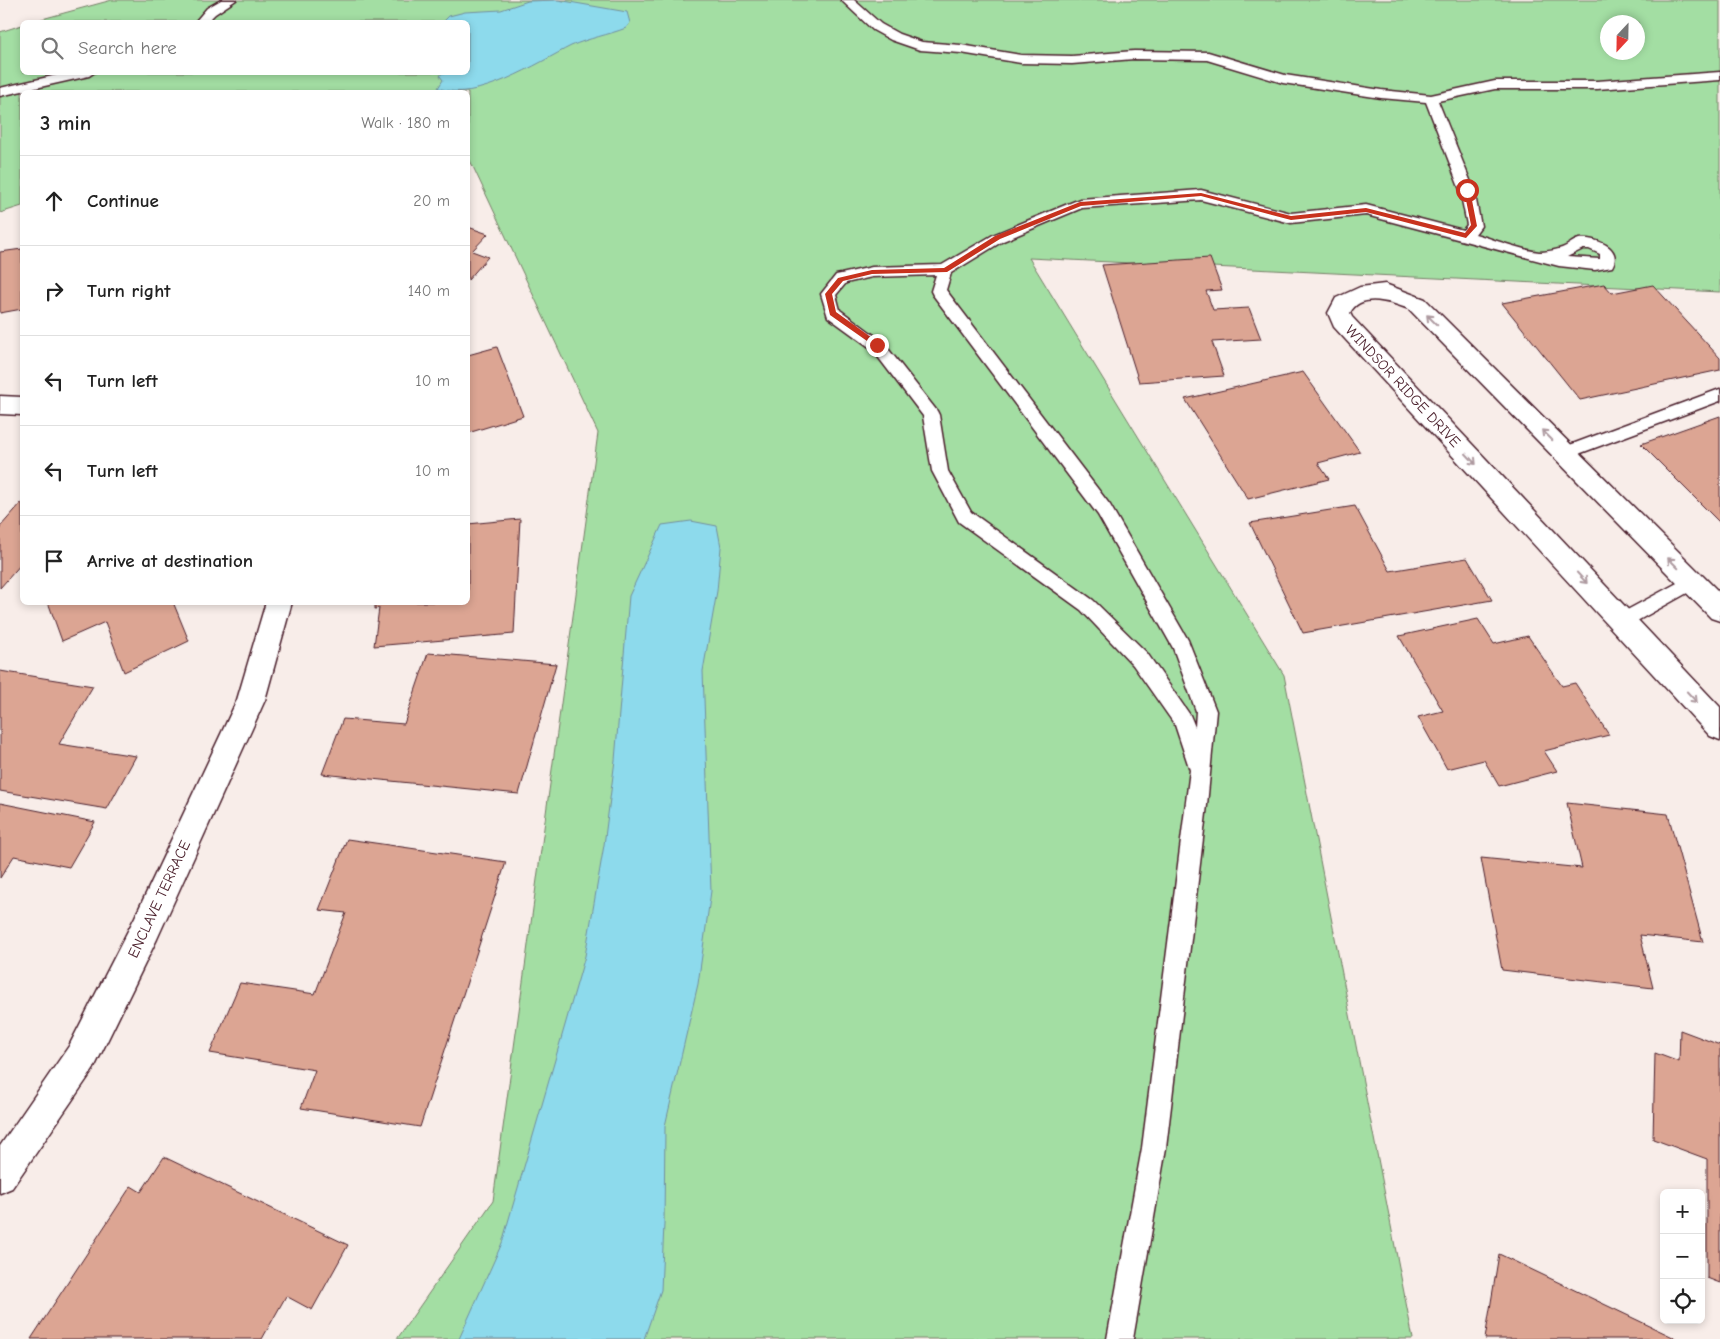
<!DOCTYPE html>
<html lang="en">
<head>
<meta charset="utf-8">
<style>
  :root { --surface:#fff; --page:#f2f2f2; --text:#222; --muted:#767676; --line:#e0e0e0 }
  body { margin:0; font-family:"Comic Neue",sans-serif; background:var(--page); color:var(--text) }
  .controls { position:absolute; right:15px; bottom:15px; display:grid; overflow:hidden; border-radius:8px; box-shadow:0 2px 8px #0003 }
  .controls button { width:45px; height:45px; display:grid; place-items:center; padding:0; border:0; border-bottom:1px solid var(--line); background:var(--surface); color:var(--text); font:25px sans-serif }
  .compass { position:absolute; left:1600px; top:15px; width:45px; height:45px; border-radius:50%; background:var(--surface); box-shadow:0 2px 8px #0003; rotate:202deg }
  .stop { position:absolute; width:15px; height:15px; margin:-11px; border:4px solid #c8321e; border-radius:50%; background:#fff }
  .stop.end { background:#c8321e; border-color:#fff; box-shadow:0 1px 5px #0008 }
  .list { margin:0; padding:0; list-style:none }
  h2 { display:flex; justify-content:space-between; align-items:center; height:65px; margin:0; padding:0 20px; font-size:21px }
  h2 small { font-size:16px; font-weight:400; color:var(--muted) }
  .list li { display:grid; grid-template-columns:32px 1fr auto; gap:15px; align-items:center; box-sizing:border-box; height:90px; padding:0 20px; border-top:1px solid var(--line) }
  .list b { display:block; font-size:19px; white-space:nowrap }
  .list em { font-size:16px; font-style:normal; color:var(--muted) }
  .icon { flex:none; width:28px; height:28px; fill:none; stroke:currentColor; stroke-width:2; stroke-linecap:round; stroke-linejoin:round }
  .map { position:relative; flex:none; width:1720px; height:1339px; overflow:hidden }
  .search { position:absolute; background:var(--surface); box-shadow:0 2px 8px #0003; left:20px; top:20px; width:450px; height:55px; display:flex; align-items:center; gap:12px; box-sizing:border-box; padding:0 18px; border-radius:8px; color:var(--muted); font-size:19px }
  .panel { position:absolute; background:var(--surface); box-shadow:0 2px 8px #0003; left:20px; top:90px; width:450px; height:515px; border-radius:8px }
  .map>svg:first-child { display:block }
  .green { fill:#a3dea3; stroke:#767e67; fill-rule:evenodd }
  .water { fill:#8ddaec; stroke:#728f9f }
  .building { fill:#dca593; stroke:#4a1f2b }
  .lines { fill:none; stroke-linecap:round; stroke-linejoin:round }
  .service-casing { stroke:#4a1f2b; stroke-width:3 }
  .minor-casing { stroke:#4a1f2b; stroke-width:3 }
  .service { fill:#fff; fill-rule:evenodd }
  .minor { fill:#fff; fill-rule:evenodd }
  .oneway { stroke:#ae9aa0 }
  .route { fill:#c8321e }
  .labels { text-anchor:middle; dominant-baseline:central; stroke-width:4; stroke-linejoin:round; paint-order:stroke }
  .street-label { font-size:15px; fill:#4a1f2b; stroke:#fff }
</style>
</head>
<body>
<div class="map">
<svg width="1720" height="1339" viewBox="0 0 1720 1339">
  <rect width="100%" height="100%" fill="#f8ede9"/>
  <filter id="ink" filterUnits="userSpaceOnUse"><feTurbulence type="fractalNoise" baseFrequency=".02" numOctaves="2"/><feDisplacementMap in="SourceGraphic" scale="10" xChannelSelector="R" yChannelSelector="G"/><feConvolveMatrix kernelMatrix="1 2 1 2 8 2 1 2 1" color-interpolation-filters="sRGB"/></filter>
  <g filter="url(#ink)">
    <path class="green" d="M112 0H1720V292L1029 258 1284 675 1413 1339H397L493 1201 598 433 468 156V92H22V206L0 213V32L22 25V72H468V22H31ZM1608 22H1638V52H1608Z"/>
    <g class="water">
      <path d="M558 0 627 12 630 23 626 28C608 35 589 38 571 46 539 62 475 104 438 88L443 80 440 76 442 73 468 72V22H443L449 16 465 12 501 10 528 1Z"/>
      <path d="M691 521 717 526 721 547 717 591 703 671 711 891 698 984 665 1126 664 1224 661 1290 644 1339H459L502 1243 585 956 604 845 615 760 629 596 662 525Z"/>
    </g>
    <g class="building">
      <path d="M468 227 488 234 472 251 488 257 468 280Z"/>
      <path d="M22 249V309L0 313V252Z"/>
      <path d="M1210 258 1222 290 1206 291 1213 310 1249 308 1261 339 1212 342 1224 376 1139 382 1102 265Z"/>
      <path d="M1604 284 1612 293 1653 285 1720 358V370L1580 400 1502 303Z"/>
      <path d="M497 347 523 416 468 433V355Z"/>
      <path d="M1303 372 1360 452 1318 463 1329 479 1248 499 1185 399Z"/>
      <path d="M1720 416V523L1641 444Z"/>
      <path d="M22 502V563L0 588V527Z"/>
      <path d="M1355 506 1390 571 1467 558 1492 600 1303 633 1250 523Z"/>
      <path d="M520 519 514 634 374 646 379 608 375 609V602H468V524Z"/>
      <path d="M48 602H173L189 641 124 672 105 622 62 641Z"/>
      <path d="M1478 619 1494 644 1528 636 1562 686 1575 683 1609 735 1544 751 1557 771 1499 786 1484 760 1447 769 1418 717 1443 711 1399 636Z"/>
      <path d="M428 653 556 664 519 794 322 774 343 719 404 724Z"/>
      <path d="M0 671 93 686 59 744 136 756 107 809 0 791Z"/>
      <path d="M0 803 95 822 69 867 14 856 0 878Z"/>
      <path d="M1567 803 1668 814 1703 942 1640 935 1653 988 1502 970 1481 858 1582 868Z"/>
      <path d="M347 839 506 862 420 1127 301 1108 315 1070 210 1053 240 983 315 994 346 913 319 910Z"/>
      <path d="M1680 1030 1720 1045V1283L1707 1278V1159L1653 1139 1655 1053 1679 1062Z"/>
      <path d="M164 1157 348 1245 312 1310 286 1296 262 1339H31L131 1186 141 1192Z"/>
      <path d="M1499 1254 1677 1339H1485Z"/>
    </g>
    <g class="lines">
      <g class="service-casing">
        <g id="service">
          <path d="M221 0H236L215 14 207 22H195L207 8Z"/>
          <path d="M841 0H854L881 24 899 34 922 42 961 45 1021 55 1072 56 1134 51 1208 52 1285 75 1381 90 1431 95 1495 81H1597L1720 72V80L1597 89H1495L1438 101 1474 190 1481 226 1475 234C1496 240 1518 249 1539 252 1545 252 1556 250 1562 248 1568 246 1572 241 1579 239 1594 237 1624 247 1612 267L1595 270 1559 266 1366 215 1291 223 1201 200 1082 208 1003 241 951 273 946 290 1110 505 1188 640 1216 711 1207 805 1166 1148 1133 1339H1107L1142 1148 1190 770 1175 725 1133 665 1081 610 959 522 932 471 923 416 872 349 828 317 821 294 836 275 841 274 872 267 942 265 993 235 1080 199 1201 190 1291 213 1366 205 1463 230 1467 225 1460 190 1426 102 1381 98 1283 83 1207 60 1134 59 1072 64 1021 63 961 53 920 50 891 40 873 30ZM1583 249H1589L1600 254V259L1567 257ZM936 275 931 291 933 295 1098 515 1173 648 1196 711 1195 727 1190 715 1147 653 1093 600 971 512 948 471 939 415 937 411 882 341 840 310 836 295 846 283 872 277Z"/>
          <path d="M70 72H95L89 76 0 96V88Z"/>
          <path d="M1720 389V401L1565 459 1559 457 1557 453 1559 449Z"/>
          <path d="M1692 575 1698 577 1701 582 1698 587 1628 626 1622 629 1616 626 1613 621 1616 616Z"/>
        </g>
      </g>
      <g class="minor-casing">
        <g id="minor">
          <path d="M1385 284 1425 299 1720 593V621L1711 618 1409 309C1393 303 1361 291 1350 313L1352 317 1720 707V740L1710 736 1334 327 1328 313 1336 298 1360 287Z"/>
          <path d="M0 396 22 397V415L0 414Z"/>
          <path d="M266 602H292L265 700 157 939 93 1070 12 1188 0 1193V1146L69 1046 135 917 237 700Z"/>
        </g>
      </g>
      <use href="#service" class="service"/>
      <use href="#minor" class="minor"/>
    </g>
    <defs><path id="oneway-shaft" d="M-6 0H5M1.5-3L5.5 0L1.5 3" fill="none" stroke-width="1.6" stroke-linecap="round" stroke-linejoin="round" transform="scale(1.25)"/></defs>
    <g class="oneway">
      <use href="#oneway-shaft" transform="translate(1432 320) rotate(-135)"/>
      <use href="#oneway-shaft" transform="translate(1547 435) rotate(-135)"/>
      <use href="#oneway-shaft" transform="translate(1471 459) rotate(47)"/>
      <use href="#oneway-shaft" transform="translate(1673 563) rotate(-135)"/>
      <use href="#oneway-shaft" transform="translate(1582 578) rotate(47)"/>
      <use href="#oneway-shaft" transform="translate(1692 697) rotate(47)"/>
    </g>
  </g>
  <path class="route" d="M1467 188 1470 190 1477 226 1466 238 1366 212 1291 220 1201 196 1081 206 1000 239 947 272 872 274 843 281 832 294 836 312 879 343V347L877 348 830 315 825 294 838 278 872 270 944 268 995 236 1080 202 1201 193 1291 216 1366 208 1465 233 1471 225 1464 190Z"/>
  <g class="labels">
    <g class="street-label">
      <text transform="translate(1403 386) rotate(47)">WINDSOR RIDGE DRIVE</text>
      <text transform="translate(159 899) rotate(-65)">ENCLAVE TERRACE</text>
    </g>
  </g>
</svg>
<div class="controls">
<button>+</button>
<button>−</button>
<button><svg class="icon" aria-label="locate" viewBox="0 0 24 24"><circle cx="12" cy="12" r="6"/><path d="M12 2v4M12 18v4M2 12h4M18 12h4"/></svg></button>
</div>
<svg class="compass" viewBox="-18 -18 36 36"><path d="M0-13l5 13h-10z" fill="#e53935"/><path d="M0 13l5-13h-10z" fill="#767676"/></svg>
<div class="stop" style="left:1467px;top:190px"></div>
<div class="stop end" style="left:877px;top:345px"></div>
<div class="search"><svg class="icon" aria-label="search" viewBox="0 0 24 24"><circle cx="10" cy="10" r="6"/><path d="M15 15l6 6"/></svg>Search here</div>
<section class="panel">
<h2>3 min<small>Walk · 180 m</small></h2>
<ul class="list">
<li><svg class="icon" aria-label="ahead" viewBox="0 0 24 24"><path d="M12 20V5M6 11l6-6 6 6"/></svg><div><b>Continue</b></div><em>20 m</em></li>
<li><svg class="icon" aria-label="right" viewBox="0 0 24 24"><path d="M7 20v-9h11M14 6l5 5-5 5"/></svg><div><b>Turn right</b></div><em>140 m</em></li>
<li><svg class="icon" aria-label="left" viewBox="0 0 24 24"><path d="M17 20v-9H6M10 6l-5 5 5 5"/></svg><div><b>Turn left</b></div><em>10 m</em></li>
<li><svg class="icon" aria-label="left" viewBox="0 0 24 24"><path d="M17 20v-9H6M10 6l-5 5 5 5"/></svg><div><b>Turn left</b></div><em>10 m</em></li>
<li><svg class="icon" aria-label="arrive" viewBox="0 0 24 24"><path d="M6 21V4h12l-3 4 3 4H6"/></svg><div><b>Arrive at destination</b></div></li>
</ul>
</section>
</div>
</body>
</html>
